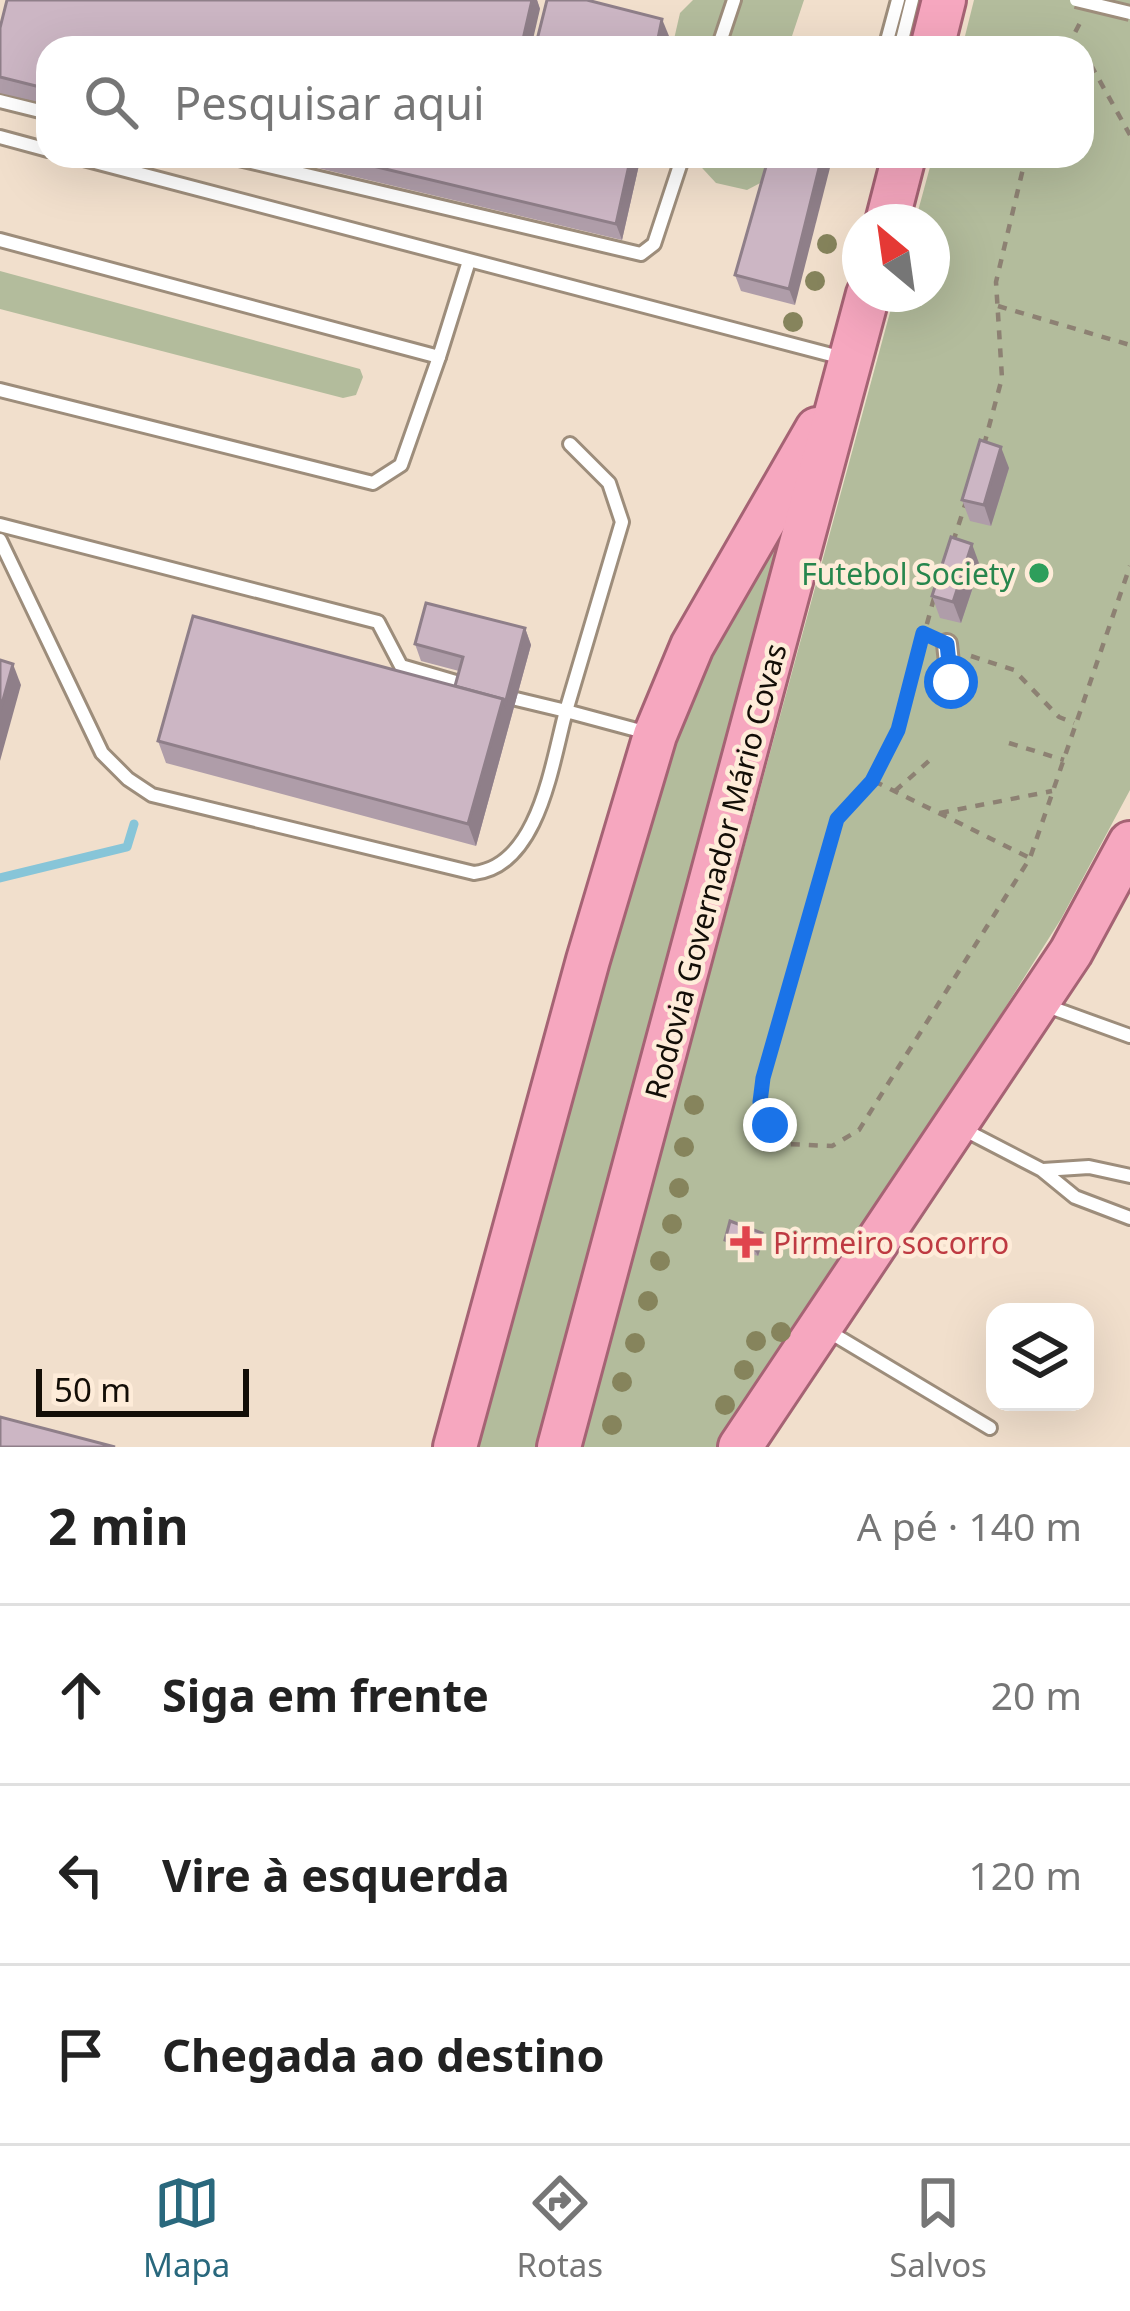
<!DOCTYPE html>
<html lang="pt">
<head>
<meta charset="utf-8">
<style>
  :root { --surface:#fff; --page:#f2f2f2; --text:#222; --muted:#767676; --line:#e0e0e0; --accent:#29687d }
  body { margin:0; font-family:"Noto Sans",sans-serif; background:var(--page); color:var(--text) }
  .controls { position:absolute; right:36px; bottom:36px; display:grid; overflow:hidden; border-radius:24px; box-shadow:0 12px 48px #0002 }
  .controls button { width:108px; height:108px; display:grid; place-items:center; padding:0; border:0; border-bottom:3px solid var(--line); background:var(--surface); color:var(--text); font:60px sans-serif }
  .compass { position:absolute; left:842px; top:204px; width:108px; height:108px; border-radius:50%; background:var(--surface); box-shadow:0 12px 48px #0002; rotate:331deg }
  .scale { position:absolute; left:36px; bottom:30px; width:213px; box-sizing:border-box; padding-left:12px; border:6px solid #130e07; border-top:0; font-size:33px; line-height:42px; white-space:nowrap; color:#130e07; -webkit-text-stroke:9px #feecd9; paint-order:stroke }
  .stop { position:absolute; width:36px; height:36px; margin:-27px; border:9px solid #1a73e8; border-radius:50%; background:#fff }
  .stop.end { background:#1a73e8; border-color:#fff; box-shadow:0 3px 12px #0008 }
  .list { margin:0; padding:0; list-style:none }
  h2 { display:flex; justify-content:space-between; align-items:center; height:156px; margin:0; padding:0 48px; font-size:51px }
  h2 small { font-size:39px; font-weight:400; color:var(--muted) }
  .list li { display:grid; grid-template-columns:78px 1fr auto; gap:36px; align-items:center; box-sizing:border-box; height:180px; padding:0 48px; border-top:3px solid var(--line) }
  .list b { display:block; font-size:45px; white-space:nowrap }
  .list em { font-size:39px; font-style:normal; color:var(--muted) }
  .icon { flex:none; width:66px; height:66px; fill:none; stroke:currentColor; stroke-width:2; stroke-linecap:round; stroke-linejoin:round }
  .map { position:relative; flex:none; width:1130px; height:1447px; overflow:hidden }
  .search { position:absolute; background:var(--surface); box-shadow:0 12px 48px #0002; left:36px; right:36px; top:36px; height:132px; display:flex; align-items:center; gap:30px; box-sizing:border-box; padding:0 42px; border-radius:36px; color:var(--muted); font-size:45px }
  .sheet { height:696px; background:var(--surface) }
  nav { display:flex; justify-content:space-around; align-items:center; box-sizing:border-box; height:168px; border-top:3px solid var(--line); background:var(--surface); font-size:33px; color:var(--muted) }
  nav a { display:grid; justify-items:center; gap:6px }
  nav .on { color:var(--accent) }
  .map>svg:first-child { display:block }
  .green { fill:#b3bc9c }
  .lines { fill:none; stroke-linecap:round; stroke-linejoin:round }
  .stream { stroke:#87c5d8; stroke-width:9 }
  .service-casing { stroke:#9d8d7b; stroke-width:18 }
  .pedestrian-casing { stroke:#9d8d7b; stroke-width:24 }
  .trunk-casing { stroke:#a56374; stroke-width:48 }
  .path { stroke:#8d8173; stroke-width:4.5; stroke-dasharray:9 9; stroke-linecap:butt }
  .service { stroke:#fff; stroke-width:12 }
  .pedestrian { stroke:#fff; stroke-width:18 }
  .trunk { stroke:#f6a7bf; stroke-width:42 }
  .service-bridge-casing { stroke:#9d8d7b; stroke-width:18; stroke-linecap:butt }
  .service-bridge { stroke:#fff; stroke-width:12 }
  .tree { fill:#86845c }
  .wall { fill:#af9da9 }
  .shaded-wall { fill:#8f7f89 }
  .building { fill:#ccb6c4; stroke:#8f7f89; stroke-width:3 }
  .route { stroke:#1a73e8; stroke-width:15 }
  .leisure-dot { fill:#2e9e5b; stroke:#feecd9; stroke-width:4.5 }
  .health-dot { fill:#e0444e; stroke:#feecd9; stroke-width:4.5 }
  .labels { text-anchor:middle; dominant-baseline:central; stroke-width:9; stroke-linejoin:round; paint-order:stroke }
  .leisure-label { font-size:30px; fill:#27864d; stroke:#feecd9; text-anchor:end }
  .street-label { font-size:30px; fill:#130e07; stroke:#feecd9 }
  .health-label { font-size:30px; fill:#be3a42; stroke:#feecd9; text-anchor:start }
</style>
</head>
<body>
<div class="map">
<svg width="1130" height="1447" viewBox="0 0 1130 1447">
  <rect width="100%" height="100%" fill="#f1dfcc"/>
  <g class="green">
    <path d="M693 0H804L788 48H672L680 13Z"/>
    <path d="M974 0H1130V790L1061 919 878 1209 719 1447H581L895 294H932V222H915L933 156H1082V48H962Z"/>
    <path d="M691 156H767L764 181 747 190 716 183Z"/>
    <path d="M0 271 360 369 363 377 356 395 343 398 0 309Z"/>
    <path d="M846 381 546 1447H455L655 735Z"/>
  </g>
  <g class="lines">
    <path class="stream" d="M0 878 127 847 134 824"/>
    <g class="service-casing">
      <g id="service">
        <path d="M718 48 734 0"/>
        <path d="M885 48 898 0"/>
        <path d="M900 48 912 0"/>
        <path d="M0 101 48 113"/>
        <path d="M0 137 48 150"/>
        <path d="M72 156 843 358"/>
        <path d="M226 156 641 254 654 244 683 156"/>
        <path d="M0 240 439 357 469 261"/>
        <path d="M0 390 373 483 401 465 439 357"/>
        <path d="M0 525 378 622 401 666 466 685"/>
        <path d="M0 540 102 753 128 779 152 795 474 873C539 866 552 762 566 711L648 733"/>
        <path d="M516 699 566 711 622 522 609 483 570 444"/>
        <path d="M1047 1006 1130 1036"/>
        <path d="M959 1127 1042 1170 1075 1197 1130 1218"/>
        <path d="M1043 1170 1089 1167 1130 1176"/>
        <path d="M828 1331 990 1428"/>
      </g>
    </g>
    <g class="pedestrian-casing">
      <path id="pedestrian" d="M947 644 951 682"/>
    </g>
    <g class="trunk-casing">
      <g id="trunk">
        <path d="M932 48 944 0"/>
        <path d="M887 222 904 156"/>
        <path d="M455 1447 588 960 655 735 692 646 817 429"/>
        <path d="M559 1447 868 294"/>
        <path d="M740 1447 1071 952 1130 843"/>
      </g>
    </g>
    <g class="path">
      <path d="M1067 48 1081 21"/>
      <path d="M1082 49 1130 135"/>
      <path d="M998 306 1130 345"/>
      <path d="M984 445 1002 378 996 282 1026 156"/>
      <path d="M953 542 966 502"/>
      <path d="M934 598 898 730 872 781 837 819 775 1027 760 1102 770 1125 786 1144 832 1146 859 1130 1030 858 1130 566"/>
      <path d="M971 656 1014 670 1059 717 1074 723"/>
      <path d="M1009 743 1064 760"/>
      <path d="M874 781 1030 858"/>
      <path d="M895 791 930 760"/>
      <path d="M940 813 1052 791"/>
    </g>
    <use href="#service" class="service"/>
    <use href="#pedestrian" class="pedestrian"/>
    <use href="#trunk" class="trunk"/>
    <g class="service-bridge-casing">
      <path id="service-bridge" d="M1076 0 1130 13"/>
    </g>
    <use href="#service-bridge" class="service-bridge"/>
  </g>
  <g class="tree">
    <circle cx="827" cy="244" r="10"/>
    <circle cx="815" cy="281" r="10"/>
    <circle cx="793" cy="322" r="10"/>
    <circle cx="694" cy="1105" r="10"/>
    <circle cx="684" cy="1147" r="10"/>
    <circle cx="679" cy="1188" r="10"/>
    <circle cx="672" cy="1224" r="10"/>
    <circle cx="660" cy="1261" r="10"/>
    <circle cx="648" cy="1301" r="10"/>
    <circle cx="781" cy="1332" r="10"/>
    <circle cx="756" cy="1341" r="10"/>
    <circle cx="635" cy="1343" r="10"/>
    <circle cx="744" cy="1370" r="10"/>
    <circle cx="622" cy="1382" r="10"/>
    <circle cx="725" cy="1405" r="10"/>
    <circle cx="612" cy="1425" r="10"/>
  </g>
  <g class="wall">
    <path d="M7 0H537L540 9 48 48V104L0 93V28Z"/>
    <path d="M267 156H641L622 240Z"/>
    <path d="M769 156 795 305 741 291 735 275Z"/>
    <path d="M1009 468 991 526 970 521 962 500Z"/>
    <path d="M980 566 961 623 940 618 932 596Z"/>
    <path d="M525 628 531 645 476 846 166 763 158 741 455 686 459 671 421 661 415 644Z"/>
    <path d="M762 1233 764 1239 758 1256 727 1245 725 1240Z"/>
  </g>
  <g class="shaded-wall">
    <path d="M532 0H537L540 9 531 48H521Z"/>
    <path d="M662 19 669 36 666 48H656Z"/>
    <path d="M631 156H641L622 240 616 224Z"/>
    <path d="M822 156H833L795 305 789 289Z"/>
    <path d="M1001 447 1009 468 991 526 984 505Z"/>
    <path d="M972 544 980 566 961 623 953 602Z"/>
    <path d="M525 628 531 645 476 846 468 824 503 699Z"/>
    <path d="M13 664 21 685 0 761V711Z"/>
    <path d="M762 1233 764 1239 758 1256 755 1250Z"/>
  </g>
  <g class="building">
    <path d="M7 0H532L521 48H48V89L0 77V28Z"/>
    <path d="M547 0H587L662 19 656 48H535Z"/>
    <path d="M331 156H631L616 224Z"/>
    <path d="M769 156H822L789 289 735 275Z"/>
    <path d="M980 440 1001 447 984 505 962 500Z"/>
    <path d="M951 537 972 544 953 602 932 596Z"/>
    <path d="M426 603 525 628 505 704 503 699 455 686 463 657 415 644Z"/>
    <path d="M193 616 503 699 468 824 158 741Z"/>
    <path d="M0 660 13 664 0 711Z"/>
    <path d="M730 1221 762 1233 755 1250 725 1240Z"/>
    <path d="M0 1417 115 1447H0Z"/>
  </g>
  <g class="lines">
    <path class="route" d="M770 1125 760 1102 763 1078 837 819 872 781 898 730 923 633 947 644 951 682"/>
  </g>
  <circle class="leisure-dot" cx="1039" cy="573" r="12"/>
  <path class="health-dot" d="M740 1224h12v12h12v12h-12v12h-12v-12h-12v-12h12z"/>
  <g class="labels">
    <g class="leisure-label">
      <text x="1015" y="573">Futebol Society</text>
    </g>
    <g class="street-label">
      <text transform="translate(715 871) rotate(-75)">Rodovia Governador Mário Covas</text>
    </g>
    <g class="health-label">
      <text x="773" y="1242">Pirmeiro socorro</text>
    </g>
  </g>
</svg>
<div class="controls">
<button><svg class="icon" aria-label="layers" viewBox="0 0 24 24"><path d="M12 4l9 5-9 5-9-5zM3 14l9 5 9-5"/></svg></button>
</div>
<svg class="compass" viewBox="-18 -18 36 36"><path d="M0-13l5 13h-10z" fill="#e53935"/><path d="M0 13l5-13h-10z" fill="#767676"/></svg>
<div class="scale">50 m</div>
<div class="stop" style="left:951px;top:682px"></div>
<div class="stop end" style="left:770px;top:1125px"></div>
<div class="search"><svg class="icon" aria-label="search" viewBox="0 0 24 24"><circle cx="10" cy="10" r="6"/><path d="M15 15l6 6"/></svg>Pesquisar aqui</div>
</div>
<section class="sheet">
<h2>2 min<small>A pé · 140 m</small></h2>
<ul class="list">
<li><svg class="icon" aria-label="ahead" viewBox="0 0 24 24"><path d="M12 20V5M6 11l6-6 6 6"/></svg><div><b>Siga em frente</b></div><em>20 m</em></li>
<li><svg class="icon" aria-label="left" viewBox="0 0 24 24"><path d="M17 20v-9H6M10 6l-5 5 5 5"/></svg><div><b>Vire à esquerda</b></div><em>120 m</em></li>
<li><svg class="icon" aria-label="arrive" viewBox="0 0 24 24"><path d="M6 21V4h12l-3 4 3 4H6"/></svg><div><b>Chegada ao destino</b></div></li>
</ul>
</section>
<nav>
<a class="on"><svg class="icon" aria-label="map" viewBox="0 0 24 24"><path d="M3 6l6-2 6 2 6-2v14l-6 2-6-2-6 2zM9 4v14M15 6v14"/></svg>Mapa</a>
<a><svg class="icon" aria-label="directions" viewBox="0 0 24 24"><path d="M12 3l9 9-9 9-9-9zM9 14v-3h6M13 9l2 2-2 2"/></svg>Rotas</a>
<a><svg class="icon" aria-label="saved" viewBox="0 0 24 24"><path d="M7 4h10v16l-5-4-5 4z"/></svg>Salvos</a>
</nav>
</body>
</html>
